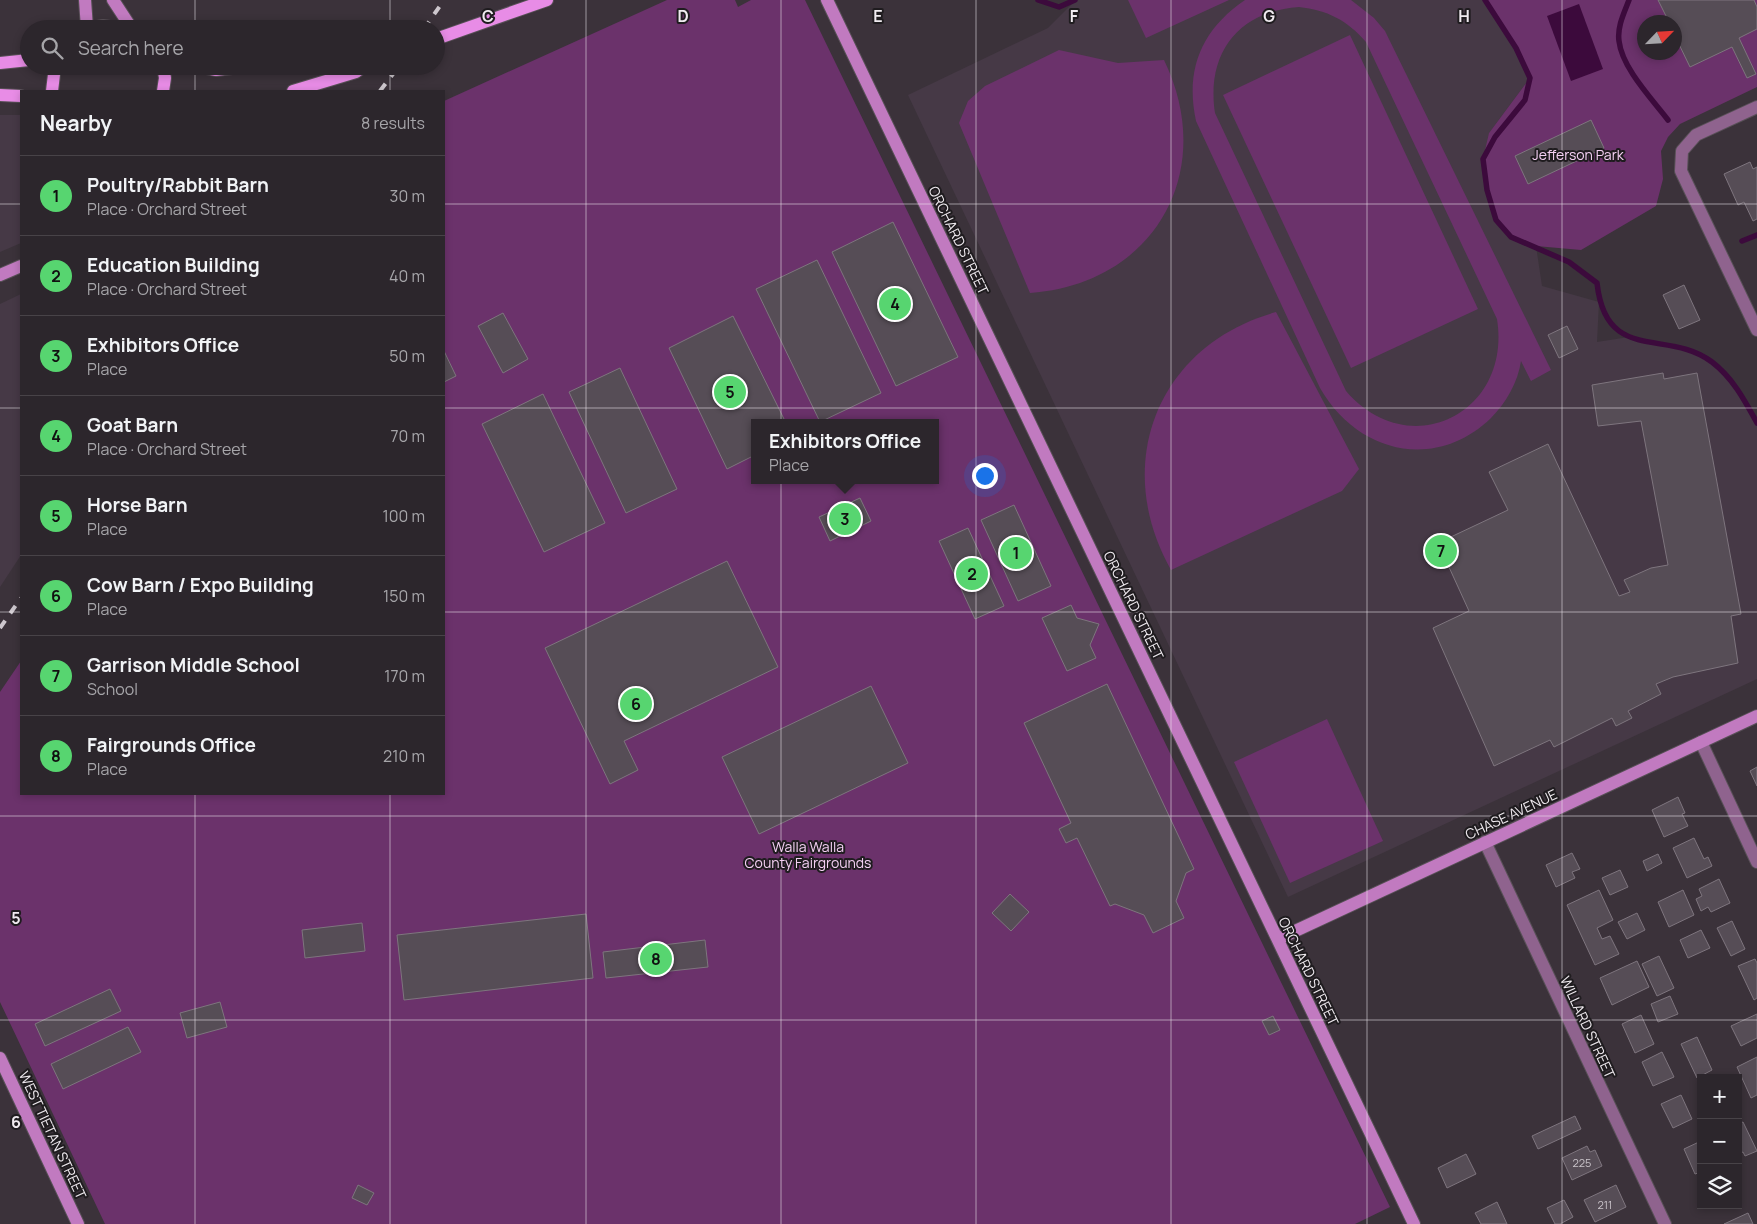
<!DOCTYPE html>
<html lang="en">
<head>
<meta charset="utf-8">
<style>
  :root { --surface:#2c262c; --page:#342e34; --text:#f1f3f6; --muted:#a6a5a9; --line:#484348; --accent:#57d570 }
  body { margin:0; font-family:Manrope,sans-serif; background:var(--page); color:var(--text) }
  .controls { position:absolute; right:15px; bottom:15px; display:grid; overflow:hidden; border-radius:0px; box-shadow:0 2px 8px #0003 }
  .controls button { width:45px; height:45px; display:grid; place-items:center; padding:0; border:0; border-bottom:1px solid var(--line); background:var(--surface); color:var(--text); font:25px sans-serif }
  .compass { position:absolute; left:1637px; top:15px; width:45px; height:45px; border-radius:50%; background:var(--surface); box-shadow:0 2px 8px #0003; rotate:65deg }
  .you { position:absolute; left:984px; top:475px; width:18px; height:18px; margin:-12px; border:4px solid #fff; border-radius:50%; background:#1a73e8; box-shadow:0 0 0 8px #1a73e833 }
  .badge { display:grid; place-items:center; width:32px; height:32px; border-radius:50%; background:var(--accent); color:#111; font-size:16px; font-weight:700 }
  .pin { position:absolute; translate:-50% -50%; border:2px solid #fff; box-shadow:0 1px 5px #0006 }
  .popup { position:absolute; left:751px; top:419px; width:188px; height:65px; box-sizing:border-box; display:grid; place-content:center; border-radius:0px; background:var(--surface); filter:drop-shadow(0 1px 4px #0005); font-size:16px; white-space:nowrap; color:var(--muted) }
  .popup b { font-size:19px; color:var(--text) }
  .popup::after { content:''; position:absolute; left:50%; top:100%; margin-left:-10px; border:10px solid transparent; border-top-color:var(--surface) }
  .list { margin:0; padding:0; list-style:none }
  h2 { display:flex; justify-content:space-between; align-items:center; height:65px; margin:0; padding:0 20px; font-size:21px }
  h2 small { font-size:16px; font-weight:400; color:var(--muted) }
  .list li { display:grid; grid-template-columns:32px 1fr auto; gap:15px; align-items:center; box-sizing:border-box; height:80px; padding:0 20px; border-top:1px solid var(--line) }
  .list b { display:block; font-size:19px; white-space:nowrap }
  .list p { margin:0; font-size:16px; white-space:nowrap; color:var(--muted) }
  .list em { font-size:16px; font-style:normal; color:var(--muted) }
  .icon { flex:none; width:28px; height:28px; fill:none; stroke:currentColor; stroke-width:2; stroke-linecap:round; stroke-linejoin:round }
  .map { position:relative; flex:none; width:1757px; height:1224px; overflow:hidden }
  .search { position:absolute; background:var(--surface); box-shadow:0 2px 8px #0003; left:20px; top:20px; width:425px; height:55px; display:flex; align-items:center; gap:12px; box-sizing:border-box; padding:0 18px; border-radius:28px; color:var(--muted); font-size:19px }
  .panel { position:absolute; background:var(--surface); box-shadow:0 2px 8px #0003; left:20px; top:90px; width:425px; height:705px; border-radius:0px }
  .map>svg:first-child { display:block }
  .built { fill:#463946 }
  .green { fill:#6b326b; fill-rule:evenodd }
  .water { fill:#3c0a3c }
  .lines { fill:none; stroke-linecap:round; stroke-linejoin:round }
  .stream { stroke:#3c0a3c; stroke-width:5.5 }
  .building { fill:#564d56; stroke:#7e757e }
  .street-casing { stroke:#585057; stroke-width:14 }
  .secondary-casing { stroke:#585057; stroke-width:14 }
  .primary-casing { stroke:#585057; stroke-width:14 }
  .street { stroke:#8f638e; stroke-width:12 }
  .secondary { stroke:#c17ac0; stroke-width:12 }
  .primary { stroke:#e88ce6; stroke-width:12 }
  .rail { stroke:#cdc7cd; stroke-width:4; stroke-dasharray:9 9; stroke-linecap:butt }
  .grid { fill:none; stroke:#f0ebf0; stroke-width:1; stroke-opacity:0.55 }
  .labels { text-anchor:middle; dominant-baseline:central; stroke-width:4; stroke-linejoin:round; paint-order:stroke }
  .number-label { font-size:11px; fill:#cac4ca }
  .park-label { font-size:14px; fill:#f5d0f4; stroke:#1f1c1f }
  .street-label { font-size:14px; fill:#f0ebf0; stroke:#1f1c1f }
  .grid-label { font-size:16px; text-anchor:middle; font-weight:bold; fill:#f0ebf0; stroke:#1f1c1f; stroke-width:4; stroke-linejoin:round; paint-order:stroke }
</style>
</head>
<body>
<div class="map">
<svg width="1757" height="1224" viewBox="0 0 1757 1224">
  <rect width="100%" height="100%" fill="#3b323a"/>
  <g class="built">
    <path d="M1076 0H1485L1516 48 1530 78 1489 133 1511 237 1536 246 1542 286 1599 302 1597 342 1629 337 1652 344 1681 347 1711 361 1728 377 1743 397 1757 423V679L1288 897 908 95 1048 28Z"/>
    <path d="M0 115H21V243L0 252Z"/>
    <path d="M21 294V555L0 587V304Z"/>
  </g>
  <g class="green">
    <path d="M667 0H735L738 7 751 0H805L1390 1207 1355 1224H105L0 1002V692L21 661V794H444V101ZM755 423H935V480H755Z"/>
    <path d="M1128 0H1229L1146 38Z"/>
    <path d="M1245 0H1351L1374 18 1385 31 1551 370 1531 381 1521 361C1518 382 1506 403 1491 418 1435 472 1357 453 1320 388L1196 121C1185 70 1201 30 1245 0ZM1299 7C1327 10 1347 20 1366 42L1497 319C1512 414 1409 464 1346 391L1215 113C1206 54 1238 11 1299 7Z"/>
    <path d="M1485 0H1757V87L1680 124 1668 137 1661 151 1663 179 1656 206 1581 250 1536 246 1511 237 1496 220 1487 190 1483 159 1489 133 1530 78 1516 48ZM1644 22H1674V52H1644Z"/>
    <path d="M1350 35 1478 309 1351 368 1223 95Z"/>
    <path d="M1059 50 1118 63 1164 60C1218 171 1155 284 1030 293L959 123 968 101 985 86Z"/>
    <path d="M1276 312 1359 469 1342 491 1171 570C1111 464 1157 345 1276 312Z"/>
    <path d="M1327 719 1383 841 1290 883 1234 762Z"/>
  </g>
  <path class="water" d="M1579 4 1603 69 1571 81 1547 16Z"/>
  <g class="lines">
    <g class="stream">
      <path d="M1038 0 1059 7 1075 0"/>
      <path d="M1485 0 1516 48 1530 78 1525 100 1495 137 1483 159 1487 190 1496 220 1511 237 1569 262 1597 283C1606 365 1668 328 1712 362 1733 378 1745 401 1757 423"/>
      <path d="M1629 0C1624 13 1617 27 1619 41 1622 68 1652 99 1668 120"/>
      <path d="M1742 241 1757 235"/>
    </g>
  </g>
  <g class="building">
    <path d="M1658 0H1754L1757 7V29L1739 38 1756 74 1747 78 1732 47 1690 67 1674 34V22H1669Z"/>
    <path d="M1591 120 1604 148 1528 184 1515 156Z"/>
    <path d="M1750 162 1753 169 1757 167V219L1753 221 1744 202 1738 205 1724 174Z"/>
    <path d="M893 222 958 357 896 386 832 252Z"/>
    <path d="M817 260 881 393 820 422 756 289Z"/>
    <path d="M1684 285 1700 320 1679 329 1663 295Z"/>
    <path d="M503 313 528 359 503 373 478 326Z"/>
    <path d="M733 316 786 423H755V455L727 469 669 348Z"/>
    <path d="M1567 326 1578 349 1559 358 1548 335Z"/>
    <path d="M444 351 456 376 444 382Z"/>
    <path d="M620 368 677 489 626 513 569 392Z"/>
    <path d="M1663 373 1664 379 1697 373 1741 614 1731 616 1738 663 1673 677 1656 684 1661 694 1628 711 1632 718 1616 726 1612 718 1554 747 1550 740 1494 766 1433 628 1469 611 1438 543 1508 510 1489 472 1548 444 1619 596 1630 592 1624 580 1651 568 1668 565 1641 421 1598 426 1592 385Z"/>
    <path d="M543 394 605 523 544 552 482 424Z"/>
    <path d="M860 498 871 521 830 541 819 517Z"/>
    <path d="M1014 505 1051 586 1018 601 981 520Z"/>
    <path d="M968 528 1004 606 975 619 939 541Z"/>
    <path d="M727 561 778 667 624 741 638 770 610 784 545 648Z"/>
    <path d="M1071 605 1077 618 1099 624 1090 645 1096 658 1067 671 1042 618Z"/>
    <path d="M1107 684 1194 869 1186 873 1176 901 1184 918 1153 933 1144 915 1115 904 1110 906 1077 838 1066 843 1059 829 1071 823 1024 723Z"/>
    <path d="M871 686 908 763 759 834 722 757Z"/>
    <path d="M1757 767V786L1750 771Z"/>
    <path d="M1678 797 1685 813 1682 814 1688 826 1664 837 1652 810Z"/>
    <path d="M1694 838 1704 859 1708 857 1712 866 1687 878 1673 848Z"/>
    <path d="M1572 853 1580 869 1572 872 1575 878 1556 887 1546 865Z"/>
    <path d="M1658 854 1662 863 1647 871 1643 861Z"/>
    <path d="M1620 870 1628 887 1610 895 1602 878Z"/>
    <path d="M1719 879 1730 903 1711 912 1708 907 1701 911 1696 899 1702 896 1699 889Z"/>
    <path d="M1599 890 1613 920 1597 928 1602 939 1610 936 1619 954 1595 965 1567 905Z"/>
    <path d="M1683 890 1694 915 1669 927 1658 902Z"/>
    <path d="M1010 894 1029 912 1011 931 992 913Z"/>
    <path d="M1637 913 1645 930 1627 939 1618 922Z"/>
    <path d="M586 914 593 978 404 1000 397 935Z"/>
    <path d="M1732 921 1745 949 1731 956 1717 928Z"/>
    <path d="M362 923 365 951 305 958 302 930Z"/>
    <path d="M1701 930 1710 948 1688 958 1680 940Z"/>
    <path d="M705 940 708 967 606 978 603 952Z"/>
    <path d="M1659 956 1674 988 1657 996 1642 964Z"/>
    <path d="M1755 959 1757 963V998L1754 1000 1738 966Z"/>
    <path d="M1637 961 1649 987 1612 1005 1600 978Z"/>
    <path d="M110 989 121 1011 45 1046 35 1024Z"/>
    <path d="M1670 996 1678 1014 1658 1022 1651 1004Z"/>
    <path d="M220 1002 227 1027 187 1038 180 1013Z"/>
    <path d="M1757 1014V1038L1741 1046 1731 1026Z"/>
    <path d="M1641 1015 1654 1044 1635 1053 1622 1024Z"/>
    <path d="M1273 1016 1280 1030 1269 1035 1262 1021Z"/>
    <path d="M128 1027 141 1052 63 1089 51 1064Z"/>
    <path d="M1697 1037 1712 1070 1697 1078 1681 1044Z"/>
    <path d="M1662 1052 1674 1077 1653 1086 1642 1062Z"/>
    <path d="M1757 1057V1095L1751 1098 1737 1067Z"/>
    <path d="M1681 1095 1692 1119 1673 1128 1661 1104Z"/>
    <path d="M1575 1116 1581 1129 1538 1149 1532 1136Z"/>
    <path d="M1743 1122 1757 1151 1745 1156 1743 1152 1738 1154V1124Z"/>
    <path d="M1701 1141V1172L1695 1174 1684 1149Z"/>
    <path d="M1587 1146 1590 1152 1595 1150 1602 1166 1572 1180 1562 1158Z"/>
    <path d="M1466 1154 1476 1174 1447 1188 1438 1168Z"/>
    <path d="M358 1185 374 1193 367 1205 352 1198Z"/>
    <path d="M1616 1185 1626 1207 1595 1222 1584 1200Z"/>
    <path d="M1564 1200 1573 1217 1560 1224H1555L1547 1208Z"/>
    <path d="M1497 1202 1507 1224H1481L1475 1213Z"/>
    <path d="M1748 1213 1753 1224H1724Z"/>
  </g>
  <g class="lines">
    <g class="street-casing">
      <g id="street">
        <path d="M1757 107 1696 135 1682 151 1681 171 1757 330"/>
        <path d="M1701 742 1757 862"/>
        <path d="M1485 842 1665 1224"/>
      </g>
    </g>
    <g class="secondary-casing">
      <g id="secondary">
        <path d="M85 0 87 28"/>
        <path d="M113 0 132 29"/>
        <path d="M827 0 1414 1224"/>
        <path d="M0 275 21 266"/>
        <path d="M1278 939 1757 716"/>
        <path d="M0 1058 78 1224"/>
      </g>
    </g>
    <g class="primary-casing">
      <g id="primary">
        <path d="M86 29 103 26 124 29"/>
        <path d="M436 39 547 0"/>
        <path d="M0 63 29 60"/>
        <path d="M163 66 165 78 163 91"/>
        <path d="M196 66 216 70 248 66"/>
        <path d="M52 91 55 66"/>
        <path d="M293 91 356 72 364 66"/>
        <path d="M0 95 21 96"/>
      </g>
    </g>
    <use href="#street" class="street"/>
    <use href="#secondary" class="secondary"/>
    <use href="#primary" class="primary"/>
    <g class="rail">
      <path d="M424 29 444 0"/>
      <path d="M380 91 399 66"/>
      <path d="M0 628 21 598"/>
    </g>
  </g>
  <path class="grid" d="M195 0V29M390 0V29M586 0V1224M781 0V1224M976 0V1224M1171 0V1224M1367 0V1224M1562 0V1224M195 66V91M390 66V91M0 204H21M444 204H1757M0 408H21M444 408H1757M0 612H21M444 612H1757M195 794V1224M390 794V1224M0 816H1757M0 1020H1757"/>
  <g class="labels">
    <g class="number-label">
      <text x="1582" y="1162">225</text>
      <text x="1605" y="1204">211</text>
    </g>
    <g class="park-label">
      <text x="1578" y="154">Jefferson Park</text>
      <text x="808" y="846">Walla Walla<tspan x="808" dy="16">County Fairgrounds</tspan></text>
    </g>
    <g class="street-label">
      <text transform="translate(959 240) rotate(64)">ORCHARD STREET</text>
      <text transform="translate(1134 605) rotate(64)">ORCHARD STREET</text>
      <text transform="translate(1511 814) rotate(-25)">CHASE AVENUE</text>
      <text transform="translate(1309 971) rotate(64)">ORCHARD STREET</text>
      <text transform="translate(1588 1027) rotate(65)">WILLARD STREET</text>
      <text transform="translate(53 1135) rotate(65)">WEST TIETAN STREET</text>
    </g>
  </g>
  <g class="grid-label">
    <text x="488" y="22">C</text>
    <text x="683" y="22">D</text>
    <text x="878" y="22">E</text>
    <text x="1074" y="22">F</text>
    <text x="1269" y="22">G</text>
    <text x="1464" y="22">H</text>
    <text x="16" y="924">5</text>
    <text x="16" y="1128">6</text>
  </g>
</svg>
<div class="controls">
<button>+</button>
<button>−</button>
<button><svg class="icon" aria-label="layers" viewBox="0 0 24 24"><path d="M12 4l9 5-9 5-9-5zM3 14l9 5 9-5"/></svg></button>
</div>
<svg class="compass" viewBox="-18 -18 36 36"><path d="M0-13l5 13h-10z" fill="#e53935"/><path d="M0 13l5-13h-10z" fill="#a6a5a9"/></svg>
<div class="you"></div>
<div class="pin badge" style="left:1016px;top:553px">1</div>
<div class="pin badge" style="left:972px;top:574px">2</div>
<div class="pin badge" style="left:845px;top:519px">3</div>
<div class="popup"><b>Exhibitors Office</b>Place</div>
<div class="pin badge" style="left:895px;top:304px">4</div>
<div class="pin badge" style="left:730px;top:392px">5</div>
<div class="pin badge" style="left:636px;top:704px">6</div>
<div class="pin badge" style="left:1441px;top:551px">7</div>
<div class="pin badge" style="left:656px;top:959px">8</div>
<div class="search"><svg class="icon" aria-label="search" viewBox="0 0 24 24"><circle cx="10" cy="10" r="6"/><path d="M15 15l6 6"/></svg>Search here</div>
<section class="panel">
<h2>Nearby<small>8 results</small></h2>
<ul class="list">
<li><span class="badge">1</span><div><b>Poultry/Rabbit Barn</b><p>Place · Orchard Street</p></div><em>30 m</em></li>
<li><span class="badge">2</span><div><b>Education Building</b><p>Place · Orchard Street</p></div><em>40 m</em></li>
<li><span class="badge">3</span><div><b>Exhibitors Office</b><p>Place</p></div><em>50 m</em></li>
<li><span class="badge">4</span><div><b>Goat Barn</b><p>Place · Orchard Street</p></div><em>70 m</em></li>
<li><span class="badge">5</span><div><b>Horse Barn</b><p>Place</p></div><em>100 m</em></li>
<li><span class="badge">6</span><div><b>Cow Barn / Expo Building</b><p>Place</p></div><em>150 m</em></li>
<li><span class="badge">7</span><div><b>Garrison Middle School</b><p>School</p></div><em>170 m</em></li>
<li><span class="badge">8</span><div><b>Fairgrounds Office</b><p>Place</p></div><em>210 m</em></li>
</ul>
</section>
</div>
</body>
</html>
